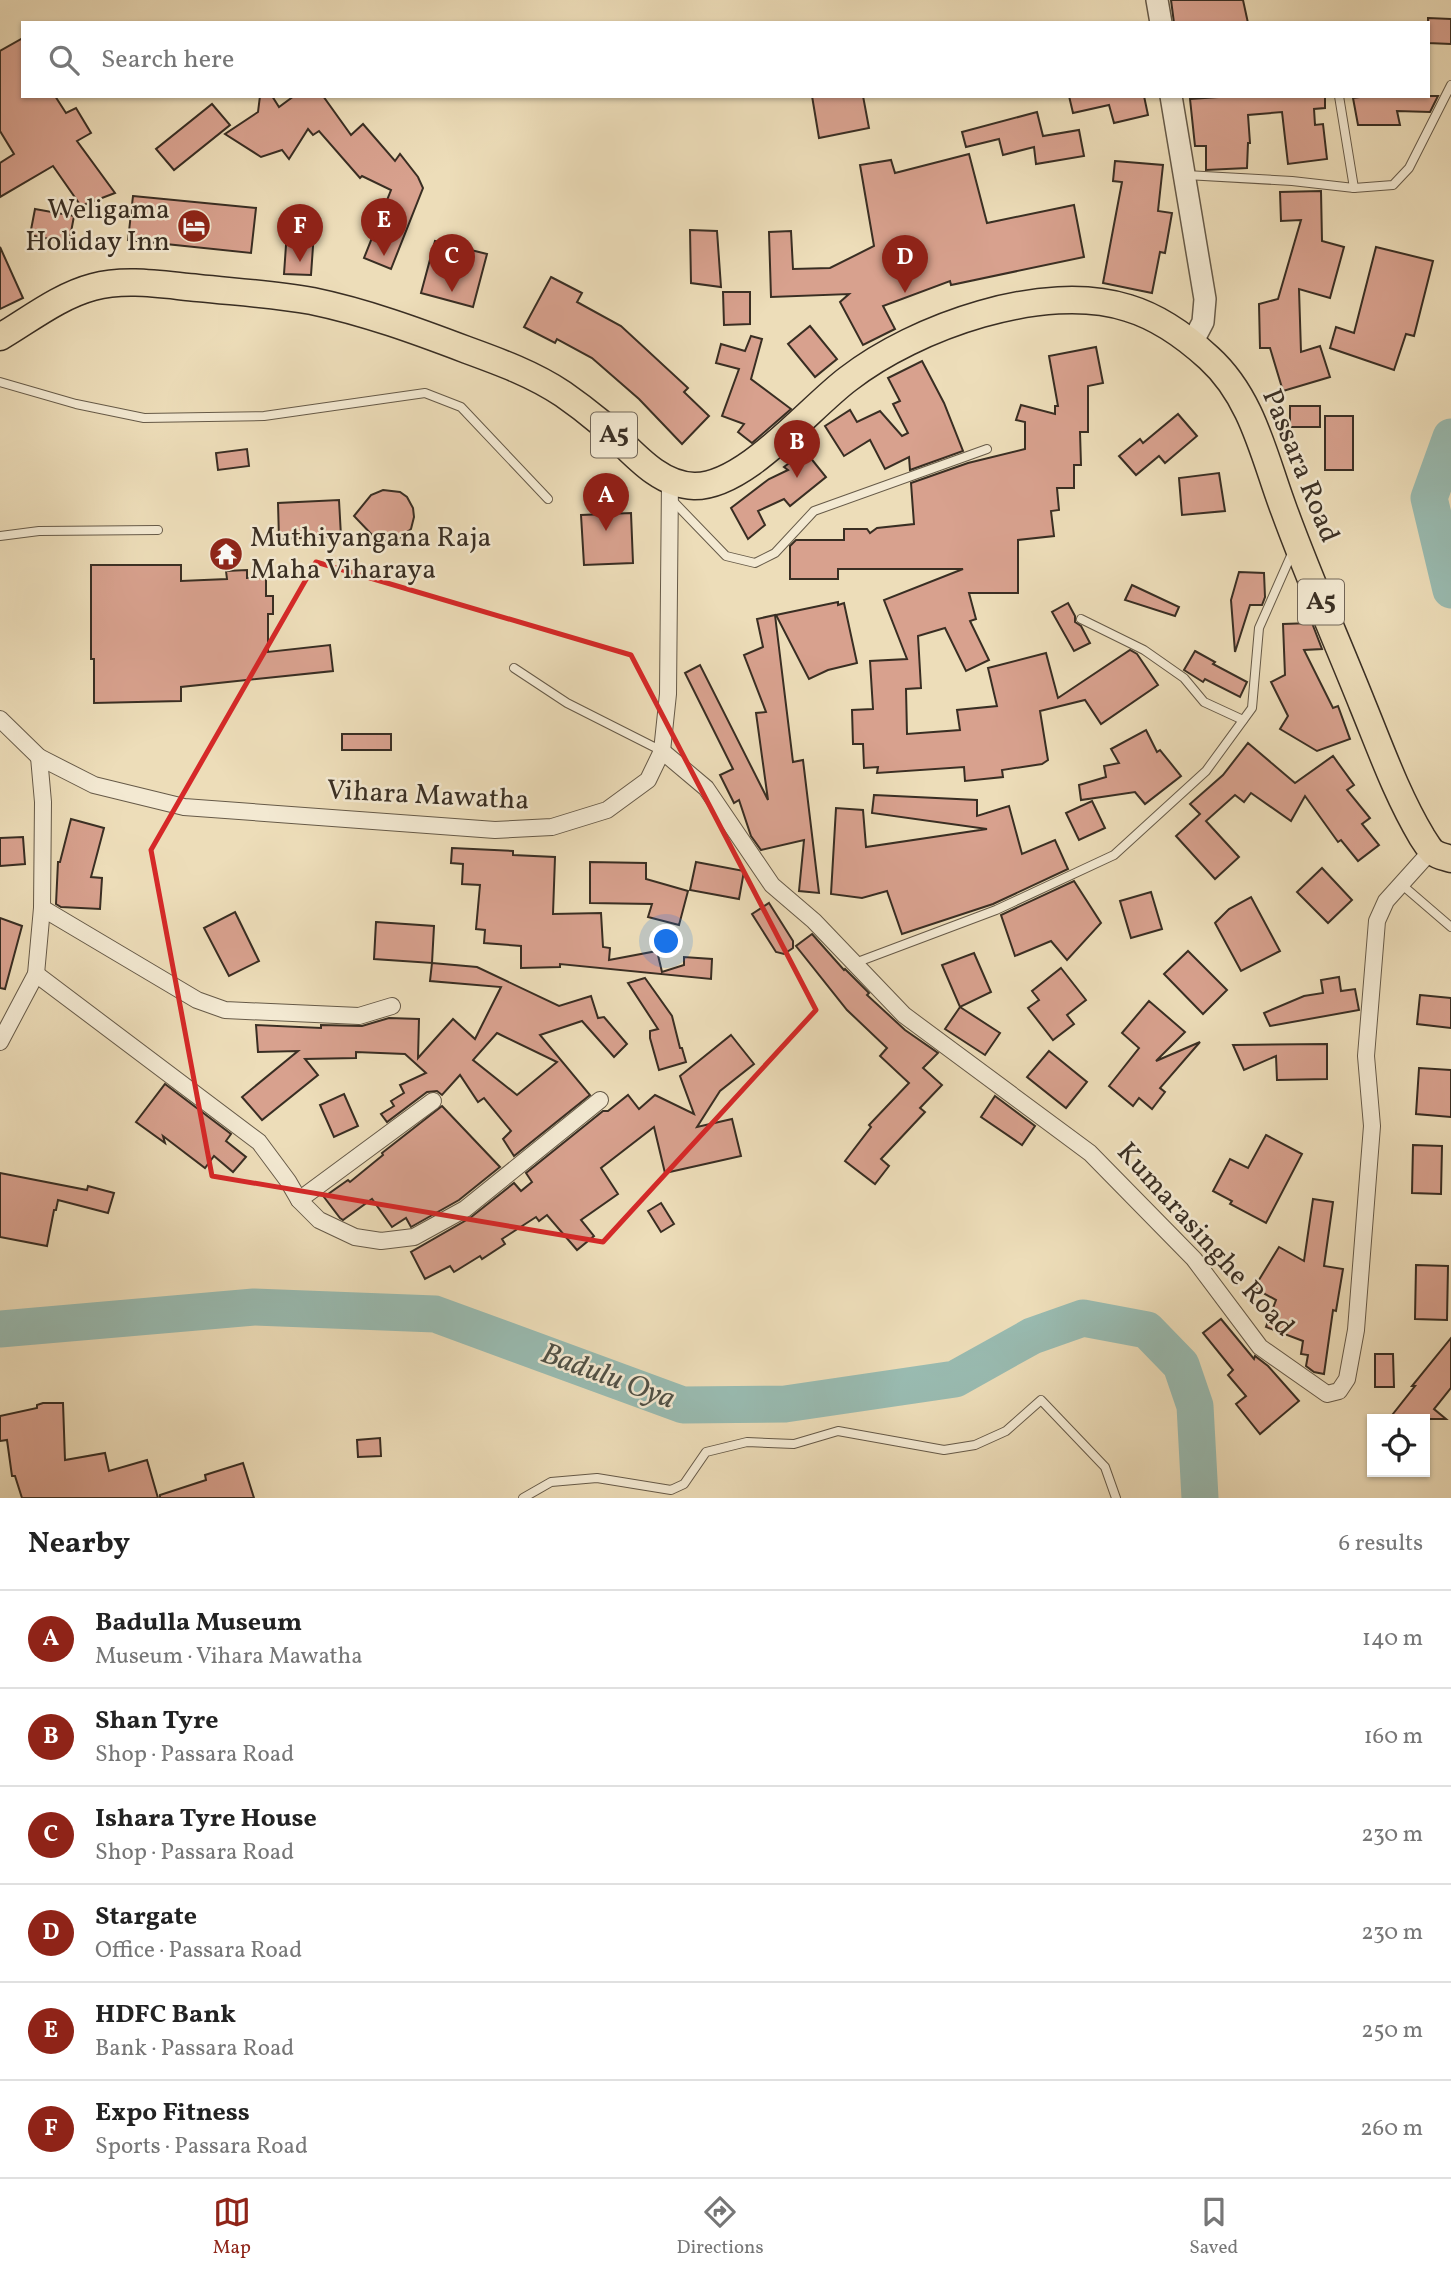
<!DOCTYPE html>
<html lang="en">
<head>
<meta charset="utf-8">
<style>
  :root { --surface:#fff; --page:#f6f6f6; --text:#222; --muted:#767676; --line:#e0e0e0; --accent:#8f2418 }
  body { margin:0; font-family:Vollkorn,serif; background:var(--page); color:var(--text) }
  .controls { position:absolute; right:21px; bottom:21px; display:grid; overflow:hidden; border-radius:0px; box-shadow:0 2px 5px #0004 }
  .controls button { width:63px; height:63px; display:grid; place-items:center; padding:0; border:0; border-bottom:2px solid var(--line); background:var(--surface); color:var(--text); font:35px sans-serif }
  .you { position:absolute; left:667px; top:942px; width:24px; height:24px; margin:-18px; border:5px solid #fff; border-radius:50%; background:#1a73e8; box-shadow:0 0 0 10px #1a73e833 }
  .badge { display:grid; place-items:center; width:46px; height:46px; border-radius:50%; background:var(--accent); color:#fff; font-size:23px; font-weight:700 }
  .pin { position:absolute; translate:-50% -58px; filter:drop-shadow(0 2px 4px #0008) }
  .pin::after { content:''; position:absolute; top:37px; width:24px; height:21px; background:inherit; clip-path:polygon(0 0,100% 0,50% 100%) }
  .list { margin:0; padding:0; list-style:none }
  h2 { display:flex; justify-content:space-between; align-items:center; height:91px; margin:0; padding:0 28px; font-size:30px }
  h2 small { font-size:23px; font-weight:400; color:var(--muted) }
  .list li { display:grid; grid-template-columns:46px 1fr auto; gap:21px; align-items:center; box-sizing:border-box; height:98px; padding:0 28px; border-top:2px solid var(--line) }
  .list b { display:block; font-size:26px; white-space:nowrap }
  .list p { margin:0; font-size:23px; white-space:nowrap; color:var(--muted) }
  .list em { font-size:23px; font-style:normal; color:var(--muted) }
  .icon { flex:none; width:38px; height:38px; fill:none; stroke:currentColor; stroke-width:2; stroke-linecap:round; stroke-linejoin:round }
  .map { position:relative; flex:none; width:1451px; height:1498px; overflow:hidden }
  .search { position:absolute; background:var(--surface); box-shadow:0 2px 5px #0004; left:21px; right:21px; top:21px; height:77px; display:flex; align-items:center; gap:18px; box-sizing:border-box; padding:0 24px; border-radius:0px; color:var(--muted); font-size:26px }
  .sheet { height:679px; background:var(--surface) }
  nav { display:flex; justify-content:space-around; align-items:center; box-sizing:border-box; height:98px; border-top:2px solid var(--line); background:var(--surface); font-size:19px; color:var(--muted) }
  nav a { display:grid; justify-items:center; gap:4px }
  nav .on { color:var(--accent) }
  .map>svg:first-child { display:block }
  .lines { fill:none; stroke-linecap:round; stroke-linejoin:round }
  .river { stroke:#99bbb1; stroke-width:37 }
  .building { fill:#d8a18e; stroke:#392e23; stroke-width:2; fill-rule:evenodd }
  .service-casing { stroke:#665a48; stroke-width:10 }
  .minor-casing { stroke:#665a48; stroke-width:18 }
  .tertiary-casing { stroke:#665a48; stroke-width:24 }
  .trunk-casing { stroke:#392e23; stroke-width:29 }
  .service { stroke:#f3e9d2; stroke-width:8 }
  .minor { stroke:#f3e9d2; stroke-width:16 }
  .tertiary { stroke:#f3e9d2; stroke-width:21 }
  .trunk { stroke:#edddb9; stroke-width:26 }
  .marked { fill:none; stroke:#d62828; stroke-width:5; stroke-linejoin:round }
  .labels { text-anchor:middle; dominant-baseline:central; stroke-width:5; stroke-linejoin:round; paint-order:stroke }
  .shield { fill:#f3e9d2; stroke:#716658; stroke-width:2 }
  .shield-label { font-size:26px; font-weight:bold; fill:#392e23 }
  .poi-label { font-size:28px; fill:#392e23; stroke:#f3e9d2; text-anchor:end }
  .street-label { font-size:28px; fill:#392e23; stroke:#f3e9d2 }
  .water-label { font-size:30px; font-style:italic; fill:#515146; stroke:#f3e9d2 }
</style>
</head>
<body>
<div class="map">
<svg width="1451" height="1498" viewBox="0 0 1451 1498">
  <rect width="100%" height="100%" fill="#edddb9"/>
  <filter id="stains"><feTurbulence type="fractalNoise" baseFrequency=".00286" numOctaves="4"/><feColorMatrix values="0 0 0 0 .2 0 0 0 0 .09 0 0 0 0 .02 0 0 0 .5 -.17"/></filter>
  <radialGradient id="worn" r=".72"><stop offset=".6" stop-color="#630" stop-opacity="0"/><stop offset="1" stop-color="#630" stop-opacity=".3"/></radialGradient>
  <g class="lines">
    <g class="river">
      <path d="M1451 437 1429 498 1451 590"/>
      <path d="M0 1329 254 1307 435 1314 683 1405 785 1404 955 1379 1032 1336 1083 1318 1147 1330 1181 1365 1195 1406 1200 1498"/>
    </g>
  </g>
  <g class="building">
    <path d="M1171 0H1243L1248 23H1174Z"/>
    <path d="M1428 18 1451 19V44L1428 43Z"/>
    <path d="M23 38V96H55L66 113 76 108 91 133 77 141 115 193 81 206 53 166 0 197V163L14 154 0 131V51Z"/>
    <path d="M260 96H272L279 107 294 96H323L351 135 363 124 395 161 400 154 418 177 423 188 391 269 364 258 391 190 362 176 360 178 319 131 313 135 308 129 289 159 282 150 261 157 225 134 258 112Z"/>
    <path d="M812 96H863L869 128 819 138Z"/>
    <path d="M1069 96H1144L1148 115 1114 123 1109 105 1073 113Z"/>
    <path d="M1233 96H1325V108L1314 109 1315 125 1323 124 1327 159 1288 164 1282 112 1248 115 1250 143H1248L1247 168 1206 170V146H1195L1190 99Z"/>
    <path d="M1367 96H1438L1430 112 1397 111 1400 125H1358L1353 98Z"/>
    <path d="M212 104 230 125 174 170 156 149Z"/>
    <path d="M1037 112 1043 136 1079 130 1084 156 1036 164 1034 147 1003 155 999 139 966 147 962 132Z"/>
    <path d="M969 154 987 223 1074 205 1084 257 951 285 950 281 883 306 895 329 863 345 840 302 849 294 771 297 769 232 791 231 793 269 830 268 874 246 860 165 891 160 895 173Z"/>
    <path d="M1115 161 1163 165 1158 211 1172 213 1165 253 1160 252 1152 293 1103 283 1122 182 1113 181Z"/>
    <path d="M1321 191 1322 241 1344 247 1330 298 1299 289 1301 352 1320 346 1330 377 1283 391 1270 348H1260L1259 304 1278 299 1301 220 1281 221 1280 192Z"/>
    <path d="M133 196 256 208 251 253 128 240Z"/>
    <path d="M35 209 74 216 69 243 30 235Z"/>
    <path d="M690 230 717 231 721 287 691 283Z"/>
    <path d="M287 231 314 232 311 275 284 274Z"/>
    <path d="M435 241 487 254 473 307 421 293Z"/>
    <path d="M0 247 23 298 0 309Z"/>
    <path d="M1376 247 1433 261 1414 336 1406 334 1394 370 1330 348 1336 327 1354 333Z"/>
    <path d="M551 277 582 293 577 302 621 326 688 388 684 392 709 416 682 444 639 399 592 358 557 339 555 343 524 327Z"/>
    <path d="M723 292H750V324L724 325Z"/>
    <path d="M810 326 837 359 815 377 788 344Z"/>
    <path d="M751 336 762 339 751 379 791 409 752 443 738 432 744 424 722 416 739 369 716 363 721 344 745 351Z"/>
    <path d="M1096 347 1103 383 1088 386V432H1080L1081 465H1074V488H1057L1059 510 1051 511 1054 536 1018 540V593H969L976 619 970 621 989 660 966 671 945 628 918 636 921 688 906 689 907 734 960 730 957 710 997 706 988 668 1046 653 1058 698 1130 650 1137 654 1158 685 1101 724 1085 700 1040 711 1048 760 1042 764 1002 770 1003 777 965 781 964 767 877 773 878 767 864 768 863 744H853L852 710 873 709 870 661 907 659 884 600 963 569H838V579H790V546L796 540H844V529H867L870 533 877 528 914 524 911 483 968 463 1025 449V422L1016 420 1021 405 1055 414V406H1058L1049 356Z"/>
    <path d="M922 361 944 403 963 451 910 470 909 457 885 469 870 440 844 456 825 426 850 410 857 422 880 411 902 436 908 433 893 404 900 401 888 378Z"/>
    <rect x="1290" y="406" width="30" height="21"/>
    <path d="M1178 414 1197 436 1165 463 1159 456 1136 475 1119 456 1140 439 1143 443Z"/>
    <rect x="1325" y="416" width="28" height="54"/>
    <path d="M247 449 249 466 218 470 216 453Z"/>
    <path d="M805 451 826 477 790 506 784 499 758 511 765 525 748 539 731 508 769 479 788 470 784 467Z"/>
    <path d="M1219 473 1225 511 1182 515 1179 478Z"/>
    <path d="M383 490 400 492 407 497 413 508 414 517 411 529 397 540 389 541 376 539 354 516 371 495Z"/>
    <path d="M339 500 341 536 279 539 278 503Z"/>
    <path d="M631 513 633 563 584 565 581 515Z"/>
    <path d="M91 565H181V581L227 579 226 571 247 570V578L266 577V596H273V614H268V652L330 645 333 671 181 687V701L94 703V659H91Z"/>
    <path d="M1239 572 1264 573 1265 597 1262 605H1250L1235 652 1231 600Z"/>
    <path d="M1132 585 1179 607 1175 616 1125 600Z"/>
    <path d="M838 602V605L844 603 857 663 828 670 809 679 776 615Z"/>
    <path d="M1068 603 1075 616V622L1081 626 1090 643 1074 651 1052 612Z"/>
    <path d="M775 615 793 762 803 760 819 893 799 891 804 840 761 850 751 836 739 800 734 803 720 775 733 769 685 673 700 665 768 800 756 713 766 712 744 655 763 647 757 619Z"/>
    <path d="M1312 623 1322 649 1304 650 1333 708 1338 706 1350 739 1317 751 1280 729 1288 716 1271 682 1285 675 1283 624Z"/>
    <path d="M1195 651 1215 662 1213 664 1247 682 1240 697 1205 679 1203 682 1184 670Z"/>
    <path d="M1146 730 1157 752 1160 750 1181 776 1145 804 1135 792 1081 800 1079 785 1106 777 1104 766 1119 763 1111 749Z"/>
    <rect x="342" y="734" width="49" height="16"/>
    <path d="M1248 743 1295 783 1333 756 1354 785 1347 790 1370 818 1362 824 1379 845 1358 861 1341 840 1338 842 1305 796 1291 821 1251 793 1244 802 1235 795 1206 821 1239 857 1215 879 1176 836 1200 814 1190 804 1223 775Z"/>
    <path d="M874 795 977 800V816L1009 806 1022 854 1055 840 1068 869 993 904 902 934 887 891 862 898 831 894 836 808 863 810 866 847 987 829 872 813Z"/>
    <path d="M1092 801 1105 828 1079 840 1066 813Z"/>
    <path d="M71 819 104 828 91 877 102 878 100 909 61 907 56 904 58 862H60Z"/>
    <path d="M23 837 25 864 0 866V838Z"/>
    <path d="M452 848 513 851V855L555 857 553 914 601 913 603 947 610 948 609 960 657 951 662 972 684 965V957L712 959 711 979 560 964V967L521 968V946L484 943 485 930 476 929 480 885 462 884 463 864 451 863Z"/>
    <path d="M590 862 646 863V879L688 891 679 925 648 917 652 904 590 903Z"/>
    <path d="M696 862 744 871 739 899 690 890Z"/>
    <path d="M1322 868 1352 900 1328 923 1297 892Z"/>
    <path d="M1074 881 1101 923 1067 960 1051 941 1015 956 1001 915Z"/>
    <path d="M1151 892 1162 929 1131 938 1120 901Z"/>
    <path d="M1251 897 1280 951 1241 971 1215 923 1229 909Z"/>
    <path d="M769 903 793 941V948L784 954 776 952 752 914Z"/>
    <path d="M235 912 259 961 229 976 204 928Z"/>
    <path d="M0 918 22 926 5 989 0 988Z"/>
    <path d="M376 922 434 926 432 963 374 959Z"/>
    <path d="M812 934 844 970 845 969 869 993 867 995 905 1030 938 1053 923 1068 942 1085 920 1108 925 1112 881 1159 889 1166 875 1184 845 1161 871 1127 869 1125 909 1083 880 1056 887 1048 847 1010 796 946Z"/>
    <path d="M1188 951 1227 990 1203 1014 1164 974Z"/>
    <path d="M974 953 991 992 960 1007 942 965Z"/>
    <path d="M432 963 477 967 559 1006 591 996 598 1018 604 1017 627 1044 614 1057 582 1021 540 1035 590 1095 514 1156 503 1139 511 1131 484 1098 478 1102 460 1075 442 1095 437 1091 427 1092 387 1122 381 1114 394 1106 391 1101 404 1093 400 1085 426 1073 405 1054 356 1052V1058L305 1059 318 1075 262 1120 242 1097 298 1051 258 1052 256 1025 321 1028V1025L362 1026 389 1018 419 1019 418 1058 453 1019 475 1039 501 987 430 981ZM497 1033 557 1062 517 1095 473 1060Z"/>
    <path d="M1061 968 1086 1000 1067 1015 1074 1024 1053 1040 1028 1008 1039 1000 1032 991Z"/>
    <path d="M1339 977 1341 991 1355 989 1359 1010 1270 1026 1264 1013 1304 996 1323 993 1321 980Z"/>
    <path d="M645 978 672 1016 680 1048H682L686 1062 659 1070 650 1038V1031L658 1029 628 983Z"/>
    <path d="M1420 995 1451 998V1028L1417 1024Z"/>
    <path d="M1149 1001 1185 1032 1156 1061 1200 1042 1160 1088 1165 1092 1152 1109 1139 1098 1133 1106 1109 1086 1139 1048 1122 1033Z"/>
    <path d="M960 1007 1000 1033 985 1055 945 1029Z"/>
    <path d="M731 1035 754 1064 720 1091 697 1127 732 1119 741 1156 665 1173 654 1127 601 1168 618 1194 581 1220 594 1236 577 1250 547 1215 539 1221 536 1217 502 1239 505 1244 482 1259 480 1256 454 1272 450 1266 425 1279 411 1252 470 1218 514 1183 521 1191 532 1182 526 1173 603 1111H608L628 1095 639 1109 655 1095 694 1114 680 1076Z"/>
    <path d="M1327 1044V1079L1277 1080 1276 1056 1244 1070 1233 1045Z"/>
    <path d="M1049 1051 1087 1082 1066 1108 1027 1077Z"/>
    <path d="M1419 1068 1451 1070V1117L1416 1114Z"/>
    <path d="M165 1084 231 1134 226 1141 246 1157 233 1172 214 1156 205 1168 163 1136 165 1143 136 1122Z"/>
    <path d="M344 1094 358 1126 334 1137 320 1105Z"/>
    <path d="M995 1096 1035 1126 1022 1145 981 1117Z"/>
    <path d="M442 1106 500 1167 459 1200 411 1227 406 1218 392 1227 372 1199 343 1220 340 1218 324 1197 348 1180 350 1182 383 1155 382 1153Z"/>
    <path d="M1266 1135 1302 1154 1266 1223 1230 1204 1232 1201 1213 1191 1230 1159 1248 1168Z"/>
    <path d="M1413 1145 1442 1146 1441 1194 1412 1193Z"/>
    <path d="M0 1173 87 1190 88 1186 114 1193 108 1213 58 1200 56 1210H54L47 1246 0 1237Z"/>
    <path d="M1313 1199 1333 1202 1324 1266 1343 1269 1336 1311 1333 1310 1324 1374 1314 1372 1306 1366 1308 1355 1301 1354 1303 1341 1266 1327 1276 1300 1254 1288 1279 1247 1304 1261Z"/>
    <path d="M661 1203 674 1224 661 1232 648 1211Z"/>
    <path d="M1416 1265 1448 1266 1447 1320 1415 1319Z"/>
    <path d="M1221 1319 1254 1359 1255 1356 1268 1366 1299 1401 1260 1434 1236 1404 1246 1396 1228 1375 1233 1370 1203 1333Z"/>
    <path d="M1451 1338V1388L1434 1409 1446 1419H1389L1415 1386H1412Z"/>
    <path d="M1375 1354H1393L1394 1387H1375Z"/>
    <path d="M43 1403H63L65 1460 105 1453 109 1471 147 1460 158 1498H22L15 1476H12L7 1440 0 1441V1416L37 1408V1405Z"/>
    <path d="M380 1438 381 1456 358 1457 357 1440Z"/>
    <path d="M243 1463 254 1498H160V1495L206 1480 205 1475Z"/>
  </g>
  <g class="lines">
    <g class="service-casing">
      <g id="service">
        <path d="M1339 96 1354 188"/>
        <path d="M1186 175 1292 181 1354 188 1393 185 1409 168 1451 85"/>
        <path d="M0 382 76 404 144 418 264 416 425 393 461 407 548 499"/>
        <path d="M670 498 726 556 755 563 775 553 814 511 987 449"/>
        <path d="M0 536 39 531 158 530"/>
        <path d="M1081 619 1144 650 1184 678 1204 702 1243 720"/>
        <path d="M514 668 567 703 662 751"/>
        <path d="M1401 884 1451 927"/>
        <path d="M855 963 996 910 1114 855 1206 771 1252 708 1259 628 1293 551"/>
        <path d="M523 1498 551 1482 597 1478 671 1490 684 1484 706 1452 747 1442 794 1444 838 1431 944 1450 975 1445 1006 1431 1041 1400 1105 1467 1116 1498"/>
      </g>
    </g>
    <g class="minor-casing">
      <g id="minor">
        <path d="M0 719 39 757 94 785 184 807 495 830 552 827 607 810 648 780 662 751 668 694 670 481"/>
        <path d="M662 751 706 788 772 885 814 921 904 1015 1090 1153 1194 1259 1260 1347 1327 1394 1339 1391 1347 1379 1356 1330 1372 1126 1366 1056 1377 921 1386 901 1431 851"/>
        <path d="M42 908 197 1000 225 1010 359 1016 392 1006"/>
        <path d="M36 974 259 1142 288 1181 299 1200 319 1220 355 1237 381 1241 414 1237 465 1209 600 1100"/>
        <path d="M0 1042 36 974 42 908 43 802 39 757"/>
        <path d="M299 1200 433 1101"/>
      </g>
    </g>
    <g class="tertiary-casing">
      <g id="tertiary">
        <path d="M1157 0 1161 23"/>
        <path d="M1171 96 1205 299 1203 322 1192 343"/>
      </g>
    </g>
    <g class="trunk-casing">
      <path id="trunk" d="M0 337C29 320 59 296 93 287 126 278 164 285 198 288 236 292 274 294 312 301 365 312 417 331 467 350 500 362 533 374 563 394 576 403 589 413 601 423 628 446 655 485 694 486 745 487 808 409 848 379 915 327 1044 281 1128 308 1158 317 1185 336 1209 358 1253 398 1264 457 1284 510 1308 576 1337 641 1363 706 1381 750 1397 795 1422 837 1424 840 1430 850 1433 852 1438 856 1445 857 1451 859"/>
    </g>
    <use href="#service" class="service"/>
    <use href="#minor" class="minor"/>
    <use href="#tertiary" class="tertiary"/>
    <use href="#trunk" class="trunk"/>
  </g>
  <path class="marked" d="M316 562 631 655 816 1010 603 1242 212 1176 151 850Z"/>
  <defs>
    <g id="hotel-disc" transform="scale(1.75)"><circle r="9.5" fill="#8f2418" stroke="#f3e9d2"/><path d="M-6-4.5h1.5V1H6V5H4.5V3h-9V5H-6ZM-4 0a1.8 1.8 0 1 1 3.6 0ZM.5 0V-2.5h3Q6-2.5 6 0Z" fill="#fff"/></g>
    <g id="temple-disc" transform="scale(1.75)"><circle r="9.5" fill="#8f2418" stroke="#f3e9d2"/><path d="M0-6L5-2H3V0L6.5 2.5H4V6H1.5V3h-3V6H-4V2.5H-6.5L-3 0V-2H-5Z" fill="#fff"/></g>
  </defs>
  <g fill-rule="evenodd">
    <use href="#hotel-disc" x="194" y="226"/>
    <use href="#temple-disc" x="226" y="554"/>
  </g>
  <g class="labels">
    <g class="shield">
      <rect x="591" y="412.5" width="46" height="45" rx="5"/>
      <rect x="1298" y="579.5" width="46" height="45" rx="5"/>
    </g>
    <g class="shield-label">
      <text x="614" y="435">A5</text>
      <text x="1321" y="602">A5</text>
    </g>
    <g class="poi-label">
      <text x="170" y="210">Weligama<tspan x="170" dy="32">Holiday Inn</tspan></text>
      <text x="250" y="538" text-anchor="start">Muthiyangana Raja<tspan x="250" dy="32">Maha Viharaya</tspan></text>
    </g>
    <g class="street-label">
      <text transform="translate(1300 466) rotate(68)">Passara Road</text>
      <text transform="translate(428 796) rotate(3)">Vihara Mawatha</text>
      <text transform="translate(1205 1240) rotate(48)">Kumarasinghe Road</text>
    </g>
    <g class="water-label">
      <text transform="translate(608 1377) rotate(20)">Badulu Oya</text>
    </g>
  </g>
  <rect width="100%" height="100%" filter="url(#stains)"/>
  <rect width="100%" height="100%" fill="url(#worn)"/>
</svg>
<div class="controls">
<button><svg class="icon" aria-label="locate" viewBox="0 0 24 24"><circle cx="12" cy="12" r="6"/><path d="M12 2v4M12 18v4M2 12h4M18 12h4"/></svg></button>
</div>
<div class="you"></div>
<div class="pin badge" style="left:606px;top:531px">A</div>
<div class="pin badge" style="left:797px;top:478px">B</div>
<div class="pin badge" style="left:452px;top:292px">C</div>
<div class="pin badge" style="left:905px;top:293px">D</div>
<div class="pin badge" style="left:384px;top:256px">E</div>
<div class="pin badge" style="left:300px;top:262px">F</div>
<div class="search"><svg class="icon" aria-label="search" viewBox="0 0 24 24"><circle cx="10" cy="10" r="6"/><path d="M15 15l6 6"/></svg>Search here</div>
</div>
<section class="sheet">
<h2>Nearby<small>6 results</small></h2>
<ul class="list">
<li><span class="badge">A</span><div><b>Badulla Museum</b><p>Museum · Vihara Mawatha</p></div><em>140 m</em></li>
<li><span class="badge">B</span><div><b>Shan Tyre</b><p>Shop · Passara Road</p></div><em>160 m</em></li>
<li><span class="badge">C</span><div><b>Ishara Tyre House</b><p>Shop · Passara Road</p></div><em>230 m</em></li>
<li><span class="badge">D</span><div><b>Stargate</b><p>Office · Passara Road</p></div><em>230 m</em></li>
<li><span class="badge">E</span><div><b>HDFC Bank</b><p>Bank · Passara Road</p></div><em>250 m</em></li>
<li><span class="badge">F</span><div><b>Expo Fitness</b><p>Sports · Passara Road</p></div><em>260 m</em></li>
</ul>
</section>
<nav>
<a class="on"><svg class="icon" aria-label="map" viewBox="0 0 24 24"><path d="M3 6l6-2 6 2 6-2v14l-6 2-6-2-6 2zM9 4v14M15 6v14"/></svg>Map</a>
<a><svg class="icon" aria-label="directions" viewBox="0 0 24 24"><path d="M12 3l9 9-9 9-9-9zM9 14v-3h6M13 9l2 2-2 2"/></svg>Directions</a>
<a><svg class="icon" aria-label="saved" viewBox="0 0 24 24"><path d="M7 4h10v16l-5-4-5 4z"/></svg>Saved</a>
</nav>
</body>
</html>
